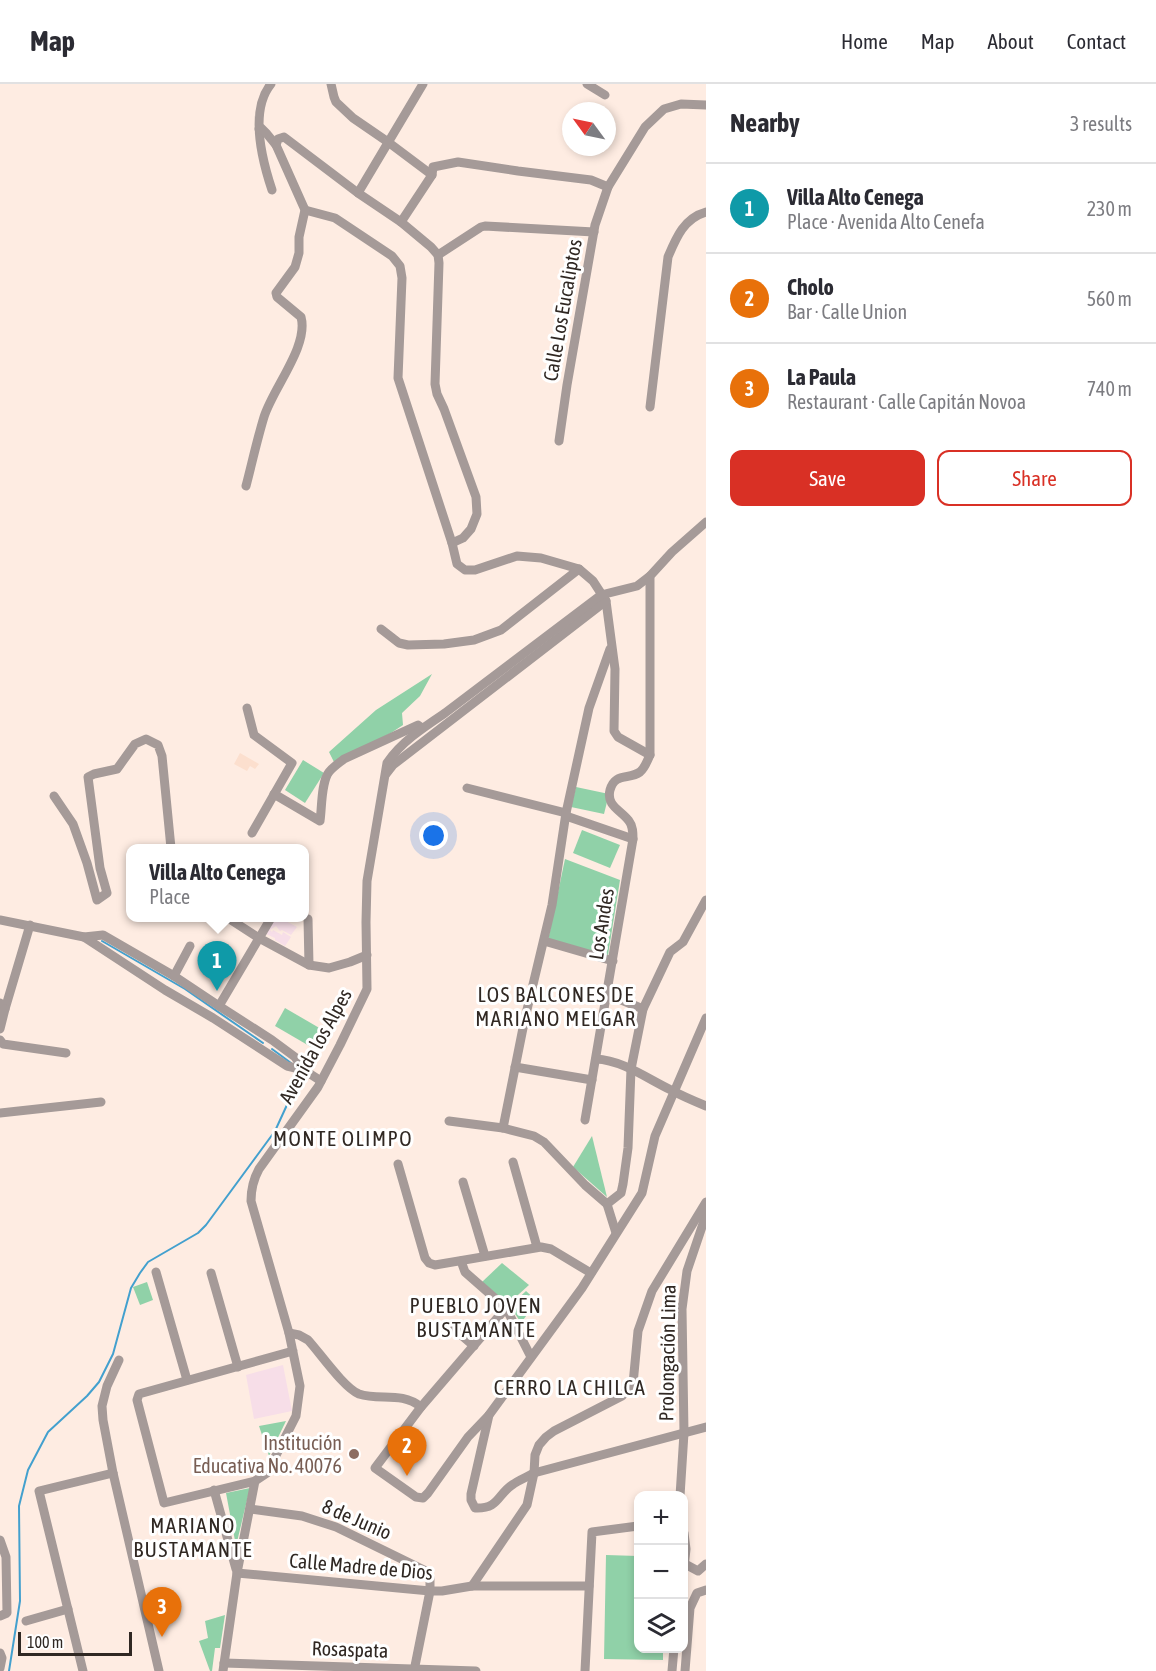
<!DOCTYPE html>
<html lang="en">
<head>
<meta charset="utf-8">
<style>
  :root { --surface:#fff; --page:#f7f7f7; --text:#2b2b33; --muted:#7c7c81; --line:#e1e1e2; --accent:#d93025 }
  body { margin:0; font-family:"Asap Condensed",sans-serif; background:var(--page); color:var(--text) }
  .controls { position:absolute; right:18px; bottom:18px; display:grid; overflow:hidden; border-radius:12px; box-shadow:0 3px 9px #0003 }
  .controls button { width:54px; height:54px; display:grid; place-items:center; padding:0; border:0; border-bottom:2px solid var(--line); background:var(--surface); color:var(--text); font:30px sans-serif }
  .compass { position:absolute; left:562px; top:18px; width:54px; height:54px; border-radius:50%; background:var(--surface); box-shadow:0 3px 9px #0003; rotate:303deg }
  .scale { position:absolute; left:18px; bottom:15px; width:114px; box-sizing:border-box; padding-left:6px; border:3px solid #302823; border-top:0; font-size:16px; line-height:21px; white-space:nowrap; color:#302823; -webkit-text-stroke:4px #fff; paint-order:stroke }
  .you { position:absolute; left:434px; top:752px; width:21px; height:21px; margin:-15px; border:4px solid #fff; border-radius:50%; background:#1a73e8; box-shadow:0 0 0 9px #1a73e833 }
  .badge { display:grid; place-items:center; width:39px; height:39px; border-radius:50%; background:var(--accent); color:#fff; font-size:20px; font-weight:700 }
  .pin { position:absolute; translate:-50% -50px; filter:drop-shadow(0 2px 3px #0008) }
  .pin::after { content:''; position:absolute; top:32px; width:21px; height:18px; background:inherit; clip-path:polygon(0 0,100% 0,50% 100%) }
  .popup { position:absolute; left:126px; top:760px; width:183px; height:78px; box-sizing:border-box; display:grid; place-content:center; border-radius:12px; background:var(--surface); filter:drop-shadow(0 2px 4px #0005); font-size:20px; white-space:nowrap; color:var(--muted) }
  .popup b { font-size:22px; color:var(--text) }
  .popup::after { content:''; position:absolute; left:50%; top:100%; margin-left:-12px; border:12px solid transparent; border-top-color:var(--surface) }
  .list { margin:0; padding:0; list-style:none }
  h2 { display:flex; justify-content:space-between; align-items:center; height:78px; margin:0; padding:0 24px; font-size:26px }
  h2 small { font-size:20px; font-weight:400; color:var(--muted) }
  .list li { display:grid; grid-template-columns:39px 1fr auto; gap:18px; align-items:center; box-sizing:border-box; height:90px; padding:0 24px; border-top:2px solid var(--line) }
  .list b { display:block; font-size:22px; white-space:nowrap }
  .list p { margin:0; font-size:20px; white-space:nowrap; color:var(--muted) }
  .list em { font-size:20px; font-style:normal; color:var(--muted) }
  .actions { display:flex; gap:12px; padding:18px 24px }
  .actions a { flex:1; padding:14px 0; border:2px solid var(--accent); border-radius:12px; text-align:center; font-size:21px; color:var(--accent) }
  .actions .main { background:var(--accent); color:#fff }
  .icon { flex:none; width:33px; height:33px; fill:none; stroke:currentColor; stroke-width:2; stroke-linecap:round; stroke-linejoin:round }
  .map { position:relative; flex:none; width:706px; height:1587px; overflow:hidden }
  header { display:flex; align-items:center; gap:36px; box-sizing:border-box; height:84px; padding:0 30px; background:var(--surface); border-bottom:2px solid var(--line) }
  header strong { font-size:28px }
  nav { display:flex; gap:33px; margin-inline-start:auto; font-size:21px }
  main { display:flex }
  aside { flex:1; background:var(--surface) }
  .map>svg:first-child { display:block }
  .built { fill:#fcdfce }
  .education { fill:#f7dee8 }
  .green { fill:#90d1a8 }
  .lines { fill:none; stroke-linecap:round; stroke-linejoin:round }
  .stream { stroke:#43a0ce; stroke-width:2 }
  .street { stroke:#a59a98; stroke-width:9 }
  .education-dot { fill:#8d6e63; stroke:#fff; stroke-width:2 }
  .labels { text-anchor:middle; dominant-baseline:central; stroke-width:6; stroke-linejoin:round; paint-order:stroke }
  .street-label { font-size:20px; fill:#302823; stroke:#fff }
  .education-label { font-size:20px; fill:#785e54; stroke:#fff; text-anchor:end }
  .neighbourhood-label { font-size:21px; letter-spacing:1.5px; fill:#302823; stroke:#fff }
</style>
</head>
<body>
<header>
<strong>Map</strong>
<nav><a>Home</a><a>Map</a><a>About</a><a>Contact</a></nav>
</header>
<main>
<div class="map">
<svg width="706" height="1587" viewBox="0 0 706 1587">
  <rect width="100%" height="100%" fill="#feece2"/>
  <path class="built" d="M240 669 259 680 255 685 250 682 247 687 234 680Z"/>
  <g class="education">
    <path d="M275 834H280L297 843 291 851 282 846 280 847 276 842 270 846 272 848 273 846 282 851 283 848 291 853 285 862 275 856V854L266 850Z"/>
    <path d="M283 1281 292 1327 254 1335 246 1291Z"/>
  </g>
  <g class="green">
    <path d="M432 590 420 612 402 629 403 641 391 649 334 678 329 668 376 626Z"/>
    <path d="M303 676 324 689 305 719 285 706Z"/>
    <path d="M576 703 609 710 604 730 571 723Z"/>
    <path d="M582 746 620 761 610 784 573 769Z"/>
    <path d="M565 775 620 796 608 871 548 856Z"/>
    <path d="M285 924 328 949 318 967 275 942Z"/>
    <path d="M592 1052 607 1113 573 1083Z"/>
    <path d="M502 1179 529 1201 508 1220 482 1198Z"/>
    <path d="M147 1198 153 1216 140 1221 133 1203Z"/>
    <path d="M526 1207 537 1217 521 1239 510 1222Z"/>
    <path d="M286 1337 269 1372 259 1342Z"/>
    <path d="M250 1404 236 1462 226 1409Z"/>
    <path d="M606 1471 638 1472V1564L663 1565V1576L604 1575Z"/>
    <path d="M225 1531 220 1564H215L212 1587H210L199 1557 208 1554 205 1537Z"/>
  </g>
  <g class="lines">
    <g class="stream">
      <path d="M102 857 185 905 263 959"/>
      <path d="M272 965 291 979"/>
      <path d="M9 1587 20 1517 19 1422 28 1386 48 1348 87 1312 99 1298 113 1270 131 1204 140 1189 148 1178 198 1149 206 1141 275 1047 292 1010 297 988"/>
    </g>
    <g class="street">
      <path d="M271 0C249 27 262 76 272 106"/>
      <path d="M331 0 334 13 336 18 353 34 388 58 432 91"/>
      <path d="M587 0 605 11"/>
      <path d="M259 45 261 44 267 50 276 61"/>
      <path d="M358 109 423 0"/>
      <path d="M305 126 335 134 392 172 400 182 402 194 398 294 452 459 457 480 465 486H475L517 472 541 474 579 485 593 497 606 517 615 585 614 647 618 653 650 671"/>
      <path d="M401 138 432 91 433 83 458 78 518 87 591 96 608 103"/>
      <path d="M438 171 481 143 485 142 594 148"/>
      <path d="M650 323 668 173C676 154 684 134 706 128"/>
      <path d="M559 357 567 301 595 141 608 103 645 43 664 25 681 20 706 21"/>
      <path d="M246 402C252 379 257 356 264 333 273 304 309 262 301 233L277 213 276 209 295 183 299 169V153L305 126 276 61 278 55 284 53 358 109 401 138 431 163 438 171 439 179 435 300 437 310 444 325 476 413 477 430 471 445 463 454 452 459"/>
      <path d="M381 545 399 559 408 561 444 560 474 556 501 546 579 485"/>
      <path d="M247 624 254 651 292 679 252 749"/>
      <path d="M386 690 393 681 606 517"/>
      <path d="M467 704 566 729"/>
      <path d="M274 710 320 737C322 724 321 698 329 688 333 683 339 679 344 675L418 641 422 644"/>
      <path d="M54 712 73 740 87 779 97 816 107 809 100 784 88 693 94 690 117 685 135 660 146 655 158 661 162 672 171 764"/>
      <path d="M566 732 633 755"/>
      <path d="M228 834 259 854 309 881 329 884 350 878 367 871"/>
      <path d="M308 835 309 881"/>
      <path d="M0 836 84 853 103 851 174 892 219 922 272 956 295 973 304 986 321 997"/>
      <path d="M84 853 165 906 213 934 287 982 304 986"/>
      <path d="M544 857 613 877"/>
      <path d="M174 892 190 862"/>
      <path d="M607 910 643 925"/>
      <path d="M0 919 5 925 30 841"/>
      <path d="M219 922 271 834"/>
      <path d="M706 934 655 1052 642 1109 582 1204 489 1331 471 1410V1416L475 1424C499 1425 497 1411 512 1401 519 1396 527 1393 534 1389L706 1343"/>
      <path d="M0 945 5 925"/>
      <path d="M0 956 3 960 66 969"/>
      <path d="M596 975C622 976 648 995 671 1006 682 1012 694 1017 706 1022"/>
      <path d="M515 983 592 996"/>
      <path d="M0 1029 101 1018"/>
      <path d="M585 1036 633 755C633 749 633 742 629 737 621 726 606 722 610 706 615 688 629 696 640 688 645 684 647 677 650 671V492L672 468 706 438"/>
      <path d="M449 1037 503 1044 534 1052 544 1058 585 1101 607 1120"/>
      <path d="M503 1044 525 934 552 821 566 729 589 624 610 565"/>
      <path d="M513 1078 537 1163"/>
      <path d="M398 1080 425 1174 429 1179 435 1181 541 1163 551 1165 591 1189"/>
      <path d="M463 1098 485 1172"/>
      <path d="M607 1120 621 1109 623 1100 628 1064 631 985 643 925 670 868 683 858 706 816"/>
      <path d="M607 1120 616 1149"/>
      <path d="M461 1177 465 1188 506 1224 531 1273"/>
      <path d="M156 1188 187 1296"/>
      <path d="M211 1189 238 1283"/>
      <path d="M452 1243 474 1262"/>
      <path d="M289 1249 299 1251 308 1256C320 1269 344 1304 359 1310 380 1317 401 1307 421 1323"/>
      <path d="M293 1267 139 1310 137 1316 164 1419 255 1397 267 1389 296 1332 300 1302 289 1249 251 1117C251 1105 253 1096 259 1085L318 1003 340 961 367 905 366 838 367 797 387 679C401 658 424 643 445 629L601 511 637 502 650 492"/>
      <path d="M119 1276 107 1302 102 1322 103 1336 113 1389 159 1587"/>
      <path d="M489 1331 468 1353 428 1409 423 1414 416 1413 375 1384 421 1323 506 1224"/>
      <path d="M214 1406 236 1485"/>
      <path d="M680 1412 684 1349 682 1225 687 1187 706 1131"/>
      <path d="M250 1425 302 1432 336 1443 426 1487 430 1494V1507L414 1587"/>
      <path d="M684 1449 686 1465 684 1484"/>
      <path d="M0 1456 6 1473 7 1529 0 1532"/>
      <path d="M685 1480 698 1487 706 1480"/>
      <path d="M237 1489 430 1507H442L472 1502H589"/>
      <path d="M472 1502 527 1421 534 1389 535 1371 539 1361 546 1353 554 1347 622 1312 633 1300 638 1247 652 1207 706 1118"/>
      <path d="M26 1537 68 1525"/>
      <path d="M0 1569 2 1574 0 1584"/>
      <path d="M224 1579 476 1587"/>
      <path d="M83 1587 39 1407 113 1389"/>
      <path d="M223 1587 237 1489 255 1397"/>
      <path d="M585 1587 592 1448 638 1442"/>
      <path d="M672 1587 674 1564"/>
      <path d="M685 1587 690 1524 697 1509 706 1506"/>
    </g>
  </g>
  <circle class="education-dot" cx="354" cy="1370" r="6"/>
  <g class="labels">
    <g class="street-label">
      <text transform="translate(562 226) rotate(-80)">Calle Los Eucaliptos</text>
      <text transform="translate(601 840) rotate(-81)">Los Andes</text>
      <text transform="translate(315 962) rotate(-61)">Avenida los Alpes</text>
      <text transform="translate(667 1269) rotate(-89)">Prolongación Lima</text>
      <text transform="translate(357 1435) rotate(23)">8 de Junio</text>
      <text transform="translate(361 1482) rotate(5)">Calle Madre de Dios</text>
      <text transform="translate(350 1565) rotate(2)">Rosaspata</text>
    </g>
    <g class="education-label">
      <text x="342" y="1358">Institución<tspan x="342" dy="23">Educativa No. 40076</tspan></text>
    </g>
    <g class="neighbourhood-label">
      <text x="556" y="910">LOS BALCONES DE<tspan x="556" dy="24">MARIANO MELGAR</tspan></text>
      <text x="343" y="1054">MONTE OLIMPO</text>
      <text x="476" y="1221">PUEBLO JOVEN<tspan x="476" dy="24">BUSTAMANTE</tspan></text>
      <text x="570" y="1303">CERRO LA CHILCA</text>
      <text x="193" y="1441">MARIANO<tspan x="193" dy="24">BUSTAMANTE</tspan></text>
    </g>
  </g>
</svg>
<div class="controls">
<button>+</button>
<button>−</button>
<button><svg class="icon" aria-label="layers" viewBox="0 0 24 24"><path d="M12 4l9 5-9 5-9-5zM3 14l9 5 9-5"/></svg></button>
</div>
<svg class="compass" viewBox="-18 -18 36 36"><path d="M0-13l5 13h-10z" fill="#e53935"/><path d="M0 13l5-13h-10z" fill="#7c7c81"/></svg>
<div class="scale">100 m</div>
<div class="you"></div>
<div class="pin badge" style="left:217px;top:907px;background:#0f9aa8">1</div>
<div class="popup"><b>Villa Alto Cenega</b>Place</div>
<div class="pin badge" style="left:407px;top:1392px;background:#e8710a">2</div>
<div class="pin badge" style="left:162px;top:1553px;background:#e8710a">3</div>
</div>
<aside>
<h2>Nearby<small>3 results</small></h2>
<ul class="list">
<li><span class="badge" style="background:#0f9aa8">1</span><div><b>Villa Alto Cenega</b><p>Place · Avenida Alto Cenefa</p></div><em>230 m</em></li>
<li><span class="badge" style="background:#e8710a">2</span><div><b>Cholo</b><p>Bar · Calle Union</p></div><em>560 m</em></li>
<li><span class="badge" style="background:#e8710a">3</span><div><b>La Paula</b><p>Restaurant · Calle Capitán Novoa</p></div><em>740 m</em></li>
</ul>
<div class="actions"><a class="main">Save</a><a>Share</a></div>
</aside>
</main>
</body>
</html>
